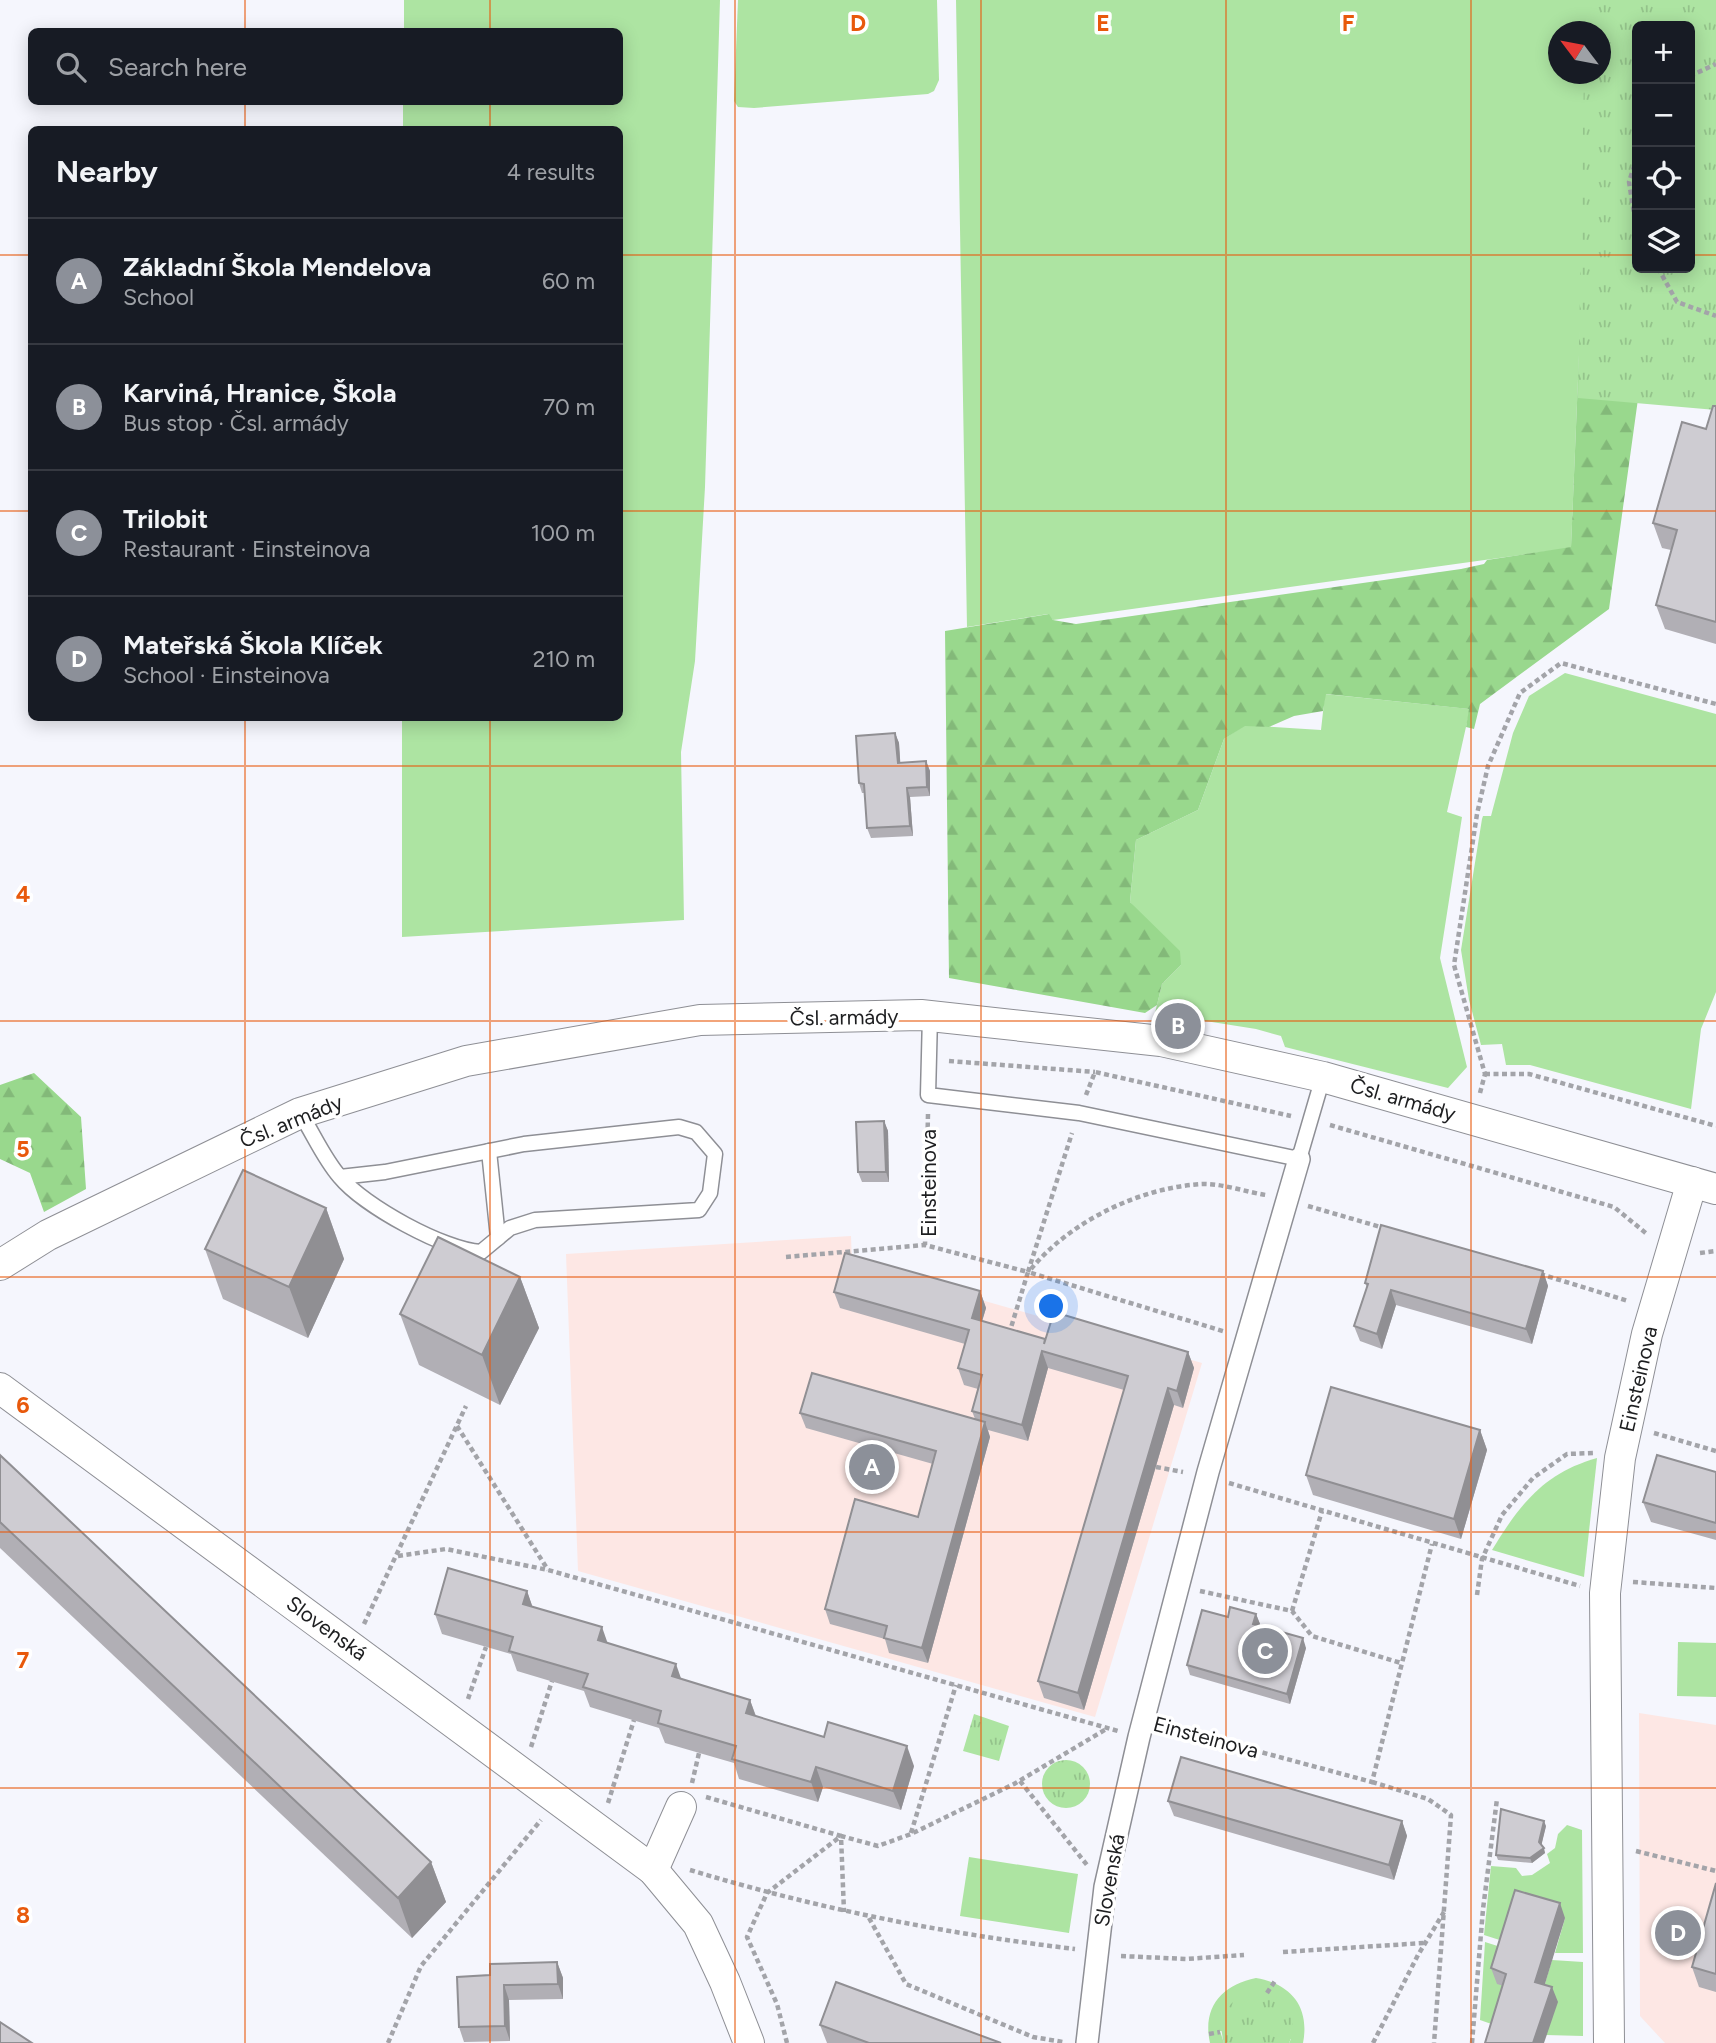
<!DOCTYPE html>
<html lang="en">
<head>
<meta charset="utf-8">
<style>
  :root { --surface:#171b24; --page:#20242c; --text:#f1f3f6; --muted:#9ea1a6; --line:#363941; --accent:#8c9099 }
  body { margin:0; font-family:Figtree,sans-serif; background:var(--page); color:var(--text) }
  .controls { position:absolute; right:21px; top:21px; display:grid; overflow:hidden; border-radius:10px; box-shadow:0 4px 18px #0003 }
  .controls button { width:63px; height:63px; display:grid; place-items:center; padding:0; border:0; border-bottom:2px solid var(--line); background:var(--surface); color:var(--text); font:35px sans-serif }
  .compass { position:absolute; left:1548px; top:21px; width:63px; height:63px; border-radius:50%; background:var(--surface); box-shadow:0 4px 18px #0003; rotate:302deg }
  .you { position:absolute; left:1052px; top:1307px; width:24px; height:24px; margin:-18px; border:5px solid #fff; border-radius:50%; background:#1a73e8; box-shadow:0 0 0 10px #1a73e833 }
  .badge { display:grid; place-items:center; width:46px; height:46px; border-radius:50%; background:var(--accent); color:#fff; font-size:23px; font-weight:700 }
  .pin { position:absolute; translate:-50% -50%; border:4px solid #fff; box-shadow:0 2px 7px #0006 }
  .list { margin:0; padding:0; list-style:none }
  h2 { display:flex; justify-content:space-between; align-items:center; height:91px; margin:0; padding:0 28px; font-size:30px }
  h2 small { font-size:23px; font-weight:400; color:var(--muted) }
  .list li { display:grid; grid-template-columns:46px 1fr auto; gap:21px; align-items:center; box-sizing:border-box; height:126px; padding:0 28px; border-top:2px solid var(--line) }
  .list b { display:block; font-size:26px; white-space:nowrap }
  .list p { margin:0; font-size:23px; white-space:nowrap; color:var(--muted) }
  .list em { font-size:23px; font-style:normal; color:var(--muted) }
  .icon { flex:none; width:38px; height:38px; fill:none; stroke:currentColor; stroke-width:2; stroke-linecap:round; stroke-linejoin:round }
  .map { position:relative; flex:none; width:1716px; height:2043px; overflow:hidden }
  .search { position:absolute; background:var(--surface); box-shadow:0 4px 18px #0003; left:28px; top:28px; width:595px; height:77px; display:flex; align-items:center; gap:18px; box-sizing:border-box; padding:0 24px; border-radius:10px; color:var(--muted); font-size:26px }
  .panel { position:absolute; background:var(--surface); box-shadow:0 4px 18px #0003; left:28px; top:126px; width:595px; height:595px; border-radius:10px }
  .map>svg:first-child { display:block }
  .education { fill:#fde7e4 }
  .grass { fill:#ade4a2 }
  .forest { fill:url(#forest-firs); fill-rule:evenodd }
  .park { fill:url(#park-tufts); fill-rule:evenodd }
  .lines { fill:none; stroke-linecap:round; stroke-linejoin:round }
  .service-casing { stroke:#8e8f95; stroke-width:17 }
  .pedestrian-casing { stroke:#8e8f95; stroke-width:24 }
  .minor-casing { stroke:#8e8f95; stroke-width:32 }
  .path { stroke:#a3a4a9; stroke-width:4.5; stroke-dasharray:5 3.5; stroke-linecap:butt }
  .service { stroke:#fff; stroke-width:14 }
  .pedestrian { stroke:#fff; stroke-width:21 }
  .minor { stroke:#fff; stroke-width:30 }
  .wall { fill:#b1afb5 }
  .shaded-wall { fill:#908f93 }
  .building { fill:#ceccd2; stroke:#908f93; stroke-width:2 }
  .grid { fill:none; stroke:#e8590c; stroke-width:2; stroke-opacity:0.55 }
  .labels { text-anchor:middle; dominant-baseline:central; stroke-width:7; stroke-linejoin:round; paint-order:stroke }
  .street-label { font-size:21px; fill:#1d1e20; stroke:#fff }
  .grid-label { font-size:23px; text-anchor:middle; font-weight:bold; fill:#e8590c; stroke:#fff; stroke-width:7; stroke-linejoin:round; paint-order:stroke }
</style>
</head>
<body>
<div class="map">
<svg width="1716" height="2043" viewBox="0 0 1716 2043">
  <defs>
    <pattern id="forest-firs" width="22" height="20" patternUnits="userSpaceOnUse" patternTransform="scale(1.75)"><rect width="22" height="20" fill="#99d88d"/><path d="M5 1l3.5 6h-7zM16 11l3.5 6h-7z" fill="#83b979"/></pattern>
    <pattern id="park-tufts" width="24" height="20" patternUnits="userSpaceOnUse" patternTransform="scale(1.75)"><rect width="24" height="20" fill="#ade4a2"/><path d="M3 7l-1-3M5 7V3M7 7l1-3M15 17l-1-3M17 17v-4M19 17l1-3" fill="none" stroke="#94c38b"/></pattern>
  </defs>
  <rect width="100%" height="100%" fill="#f5f6fd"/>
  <g class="education">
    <path d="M851 1236 852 1263 1202 1363 1095 1717 578 1571 566 1254Z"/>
    <path d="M1639 1713 1716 1725V2043H1665L1640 2016Z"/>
  </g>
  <g class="grass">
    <path d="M404 0H720L705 487 695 661 681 752 684 920 402 937V718H620V130L403 129V102H620V32L404 31Z"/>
    <path d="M738 0H937L939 80 934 91 928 94 754 108 738 107 734 101Z"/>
    <path d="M956 0H1585V31L1558 32V74H1585V210L1571 548 1053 620 1048 614 967 627Z"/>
    <path d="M1565 673 1716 714V992L1701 1029 1691 1109 1530 1065H1506L1502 1044 1481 1045 1469 1000 1461 950 1482 819 1483 816H1491L1513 733 1529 696Z"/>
    <path d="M1325 694 1470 709 1447 812 1462 817 1440 958 1467 1067 1448 1088 1285 1047 1281 1036 1256 1029 1155 1013 1162 984 1181 965 1130 902 1136 840 1198 810 1224 739 1245 725 1321 730Z"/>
    <path d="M1597 1458 1584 1577 1492 1550C1520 1504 1544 1473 1597 1458Z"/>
    <path d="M1678 1642 1716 1643V1697L1677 1696Z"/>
    <path d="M1567 1825 1582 1830 1583 1953H1555L1565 1918 1509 1943 1484 1935 1491 1866 1516 1868 1522 1876 1532 1875 1550 1863 1547 1854 1555 1848 1558 1834Z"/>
    <path d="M969 1857 1078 1874 1069 1933 960 1916Z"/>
    <path d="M1485 1942 1507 1949 1512 1989 1500 2027 1480 2020Z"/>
    <path d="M1552 1960 1583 1962V2036L1546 2035 1541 1997Z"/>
    <path d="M1256 1978C1291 1984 1310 2007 1303 2043H1289L1291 2039 1220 2031 1224 2043H1210C1202 2007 1222 1985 1256 1978Z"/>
  </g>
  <g class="forest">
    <path d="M1585 0H1716V373L1642 370 1609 609 1480 704 1474 729 1466 727 1469 709 1326 694 1323 711 1294 716 1269 727 1245 726 1224 739 1198 810 1136 840 1130 902 1180 951 1181 965 1162 984 1157 1005 1145 1013 949 978 945 631 1049 614 1053 620 1076 624 1461 569 1484 564 1487 560 1571 547 1585 210 1600 74V32L1585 31ZM1637 26H1690V268H1637Z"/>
    <path d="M34 1073 81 1117 86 1189 44 1212 30 1173 0 1159V1085Z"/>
  </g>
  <g class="park">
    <path d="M1585 0H1716V410L1578 398 1584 74H1600V32L1585 31ZM1637 26H1690V268H1637Z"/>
    <path d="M974 1714 1009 1726 999 1761 963 1751Z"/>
    <circle cx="1066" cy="1784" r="24"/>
    <path d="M1253 1992C1279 1994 1302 2015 1289 2043H1224C1216 2017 1228 1999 1253 1992Z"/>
  </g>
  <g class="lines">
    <g class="service-casing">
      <g id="service">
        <path d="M930 1016 928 1095 1079 1113 1299 1159 1323 1077"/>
        <path d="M300 1113C313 1133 324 1159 340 1177 364 1206 444 1250 481 1252L510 1228 535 1220 699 1210 710 1193 715 1154 696 1132 679 1127 524 1144 385 1172 340 1177"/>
        <path d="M489 1151 498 1238"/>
      </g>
    </g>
    <g class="pedestrian-casing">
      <path id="pedestrian" d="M1087 2043 1105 1887 1139 1737 1208 1472 1299 1159"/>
    </g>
    <g class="minor-casing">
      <g id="minor">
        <path d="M0 1265 48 1235 300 1113 466 1061 700 1020 921 1015 1161 1041 1323 1077 1716 1189"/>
        <path d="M0 1388 653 1870 698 1924 725 1982 749 2043"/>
        <path d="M653 1870 681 1807"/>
        <path d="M1609 2043 1605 1593 1620 1458 1647 1334 1692 1182"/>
      </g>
    </g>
    <g class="path">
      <path d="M1690 76 1716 64"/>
      <path d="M1637 157 1629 182 1637 232"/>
      <path d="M1658 268 1677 302 1716 316"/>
      <path d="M949 1061 1095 1072"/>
      <path d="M1485 1074H1529L1716 1126"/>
      <path d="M1480 1093 1485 1074 1454 965 1477 814 1488 766 1520 693 1561 663 1716 704"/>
      <path d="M1086 1095 1095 1072 1291 1116"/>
      <path d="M928 1114 925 1245 1028 1272"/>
      <path d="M1330 1125 1614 1207 1647 1234"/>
      <path d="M1308 1206 1384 1228"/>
      <path d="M1700 1253 1716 1251"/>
      <path d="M786 1257 925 1245"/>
      <path d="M1031 1269C1071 1221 1139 1188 1201 1184 1221 1183 1246 1192 1266 1195"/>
      <path d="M1028 1272 1072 1133"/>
      <path d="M1540 1274 1628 1301"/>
      <path d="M1009 1334 1028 1272 1226 1332"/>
      <path d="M457 1426 548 1570"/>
      <path d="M1654 1433 1716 1451"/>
      <path d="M1156 1467 1183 1472"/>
      <path d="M1229 1483 1580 1586"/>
      <path d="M398 1556 446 1549 548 1570 1118 1731"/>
      <path d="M1633 1582 1716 1588"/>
      <path d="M1200 1591 1292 1611 1312 1636 1401 1663"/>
      <path d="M1477 1595 1482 1559 1502 1515 1533 1478 1567 1454 1594 1453"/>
      <path d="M1292 1611 1322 1511"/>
      <path d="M364 1624 466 1406"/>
      <path d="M468 1699 486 1647"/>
      <path d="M1164 1726 1372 1782 1432 1544"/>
      <path d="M531 1747 552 1681"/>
      <path d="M1020 1781 1087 1865"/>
      <path d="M1372 1782 1428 1799 1451 1815 1434 2043"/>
      <path d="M692 1783 699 1753"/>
      <path d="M706 1797 841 1836 844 1912"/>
      <path d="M608 1803 634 1720"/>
      <path d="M911 1833 956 1685"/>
      <path d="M1636 1851 1716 1871"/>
      <path d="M690 1870C819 1909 941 1933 1075 1949"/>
      <path d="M869 1918 906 1984 1033 2037 1063 2042"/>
      <path d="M1283 1952 1424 1943"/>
      <path d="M1121 1956 1186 1959 1244 1955"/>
      <path d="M1267 1993 1275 1981"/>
      <path d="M1209 2034 1220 2032"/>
      <path d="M388 2043 421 1966 541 1820"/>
      <path d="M787 2043 777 2004 747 1937 767 1893 841 1836 878 1846 911 1834 1014 1784 1108 1728"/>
      <path d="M1373 2043 1418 1955 1444 1912"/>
      <path d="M1472 2043 1483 1909 1497 1799"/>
    </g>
    <use href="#service" class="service"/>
    <use href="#pedestrian" class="pedestrian"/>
    <use href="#minor" class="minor"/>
  </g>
  <g class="wall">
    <path d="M1716 406V644L1665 629 1656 605 1671 550 1662 548 1653 523 1706 429Z"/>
    <path d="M895 733 899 743 900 763 926 761 930 771V796L910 797 913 836 871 838 867 828 865 793H862L859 783Z"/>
    <path d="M884 1121 888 1131 889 1182H862L858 1172Z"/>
    <path d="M326 1208 344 1259 308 1338 223 1299 205 1249Z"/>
    <path d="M1543 1271 1548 1286 1532 1344 1396 1305 1382 1349 1360 1341 1354 1326 1367 1287 1365 1283Z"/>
    <path d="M520 1277 539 1328 500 1405 419 1365 400 1314Z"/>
    <path d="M980 1291 986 1308 982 1321 1045 1340 1188 1352 1194 1368 1183 1408 1174 1405 1084 1710 1044 1698 1038 1681 1124 1390 1048 1368 1028 1441 988 1430 990 1437 928 1663 889 1653 885 1639 830 1624 825 1609 918 1517 933 1464 806 1428 800 1413 975 1419 972 1411 978 1389 964 1385 958 1368 965 1344 840 1308 834 1292Z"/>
    <path d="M1480 1430 1487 1450 1461 1539 1313 1495 1306 1475Z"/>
    <path d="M0 1455 431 1862 446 1902 412 1938 0 1548Z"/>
    <path d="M1716 1472V1540L1651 1522 1643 1502Z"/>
    <path d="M527 1591 532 1606 608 1643 681 1679 750 1700 756 1716 914 1766 901 1810 823 1787 818 1802 739 1779 734 1763 665 1743 659 1728 590 1707 584 1691 517 1671 511 1654 442 1634 435 1614Z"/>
    <path d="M1256 1614 1260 1624 1259 1626 1306 1648 1290 1704 1190 1675 1187 1665 1228 1617Z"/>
    <path d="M1168 1801 1402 1821 1407 1836 1394 1880 1174 1816Z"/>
    <path d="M1546 1826 1541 1845 1545 1853 1532 1863 1498 1860 1496 1855Z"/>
    <path d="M1716 1883V1992L1699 1987 1692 1967Z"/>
    <path d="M1565 1918 1544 1984 1558 2002 1497 1984 1491 1968Z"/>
    <path d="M557 1962 563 1978V1999L509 2000 510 2041 464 2042 459 2027 490 1975Z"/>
    <path d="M820 2025 1001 2043H827Z"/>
  </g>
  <g class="shaded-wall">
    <path d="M895 733 899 743 901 773 898 763Z"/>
    <path d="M926 761 930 771V796L927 787Z"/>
    <path d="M907 788 910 797 913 836 910 826Z"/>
    <path d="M884 1121 888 1131 889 1182 886 1172Z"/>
    <path d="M326 1208 344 1259 308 1338 289 1287Z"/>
    <path d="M1543 1271 1548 1286 1532 1344 1526 1329Z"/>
    <path d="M520 1277 539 1328 500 1405 482 1355Z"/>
    <path d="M1391 1290 1396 1305 1382 1349 1377 1334Z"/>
    <path d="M980 1291 986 1308 978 1335 972 1318Z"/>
    <path d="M1042 1351 1048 1368 1028 1441 1022 1425Z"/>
    <path d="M1188 1352 1194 1368 1183 1408 1177 1391Z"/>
    <path d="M1168 1388 1174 1405 1084 1710 1078 1693Z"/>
    <path d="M985 1422 990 1437 928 1663 922 1648Z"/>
    <path d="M1480 1430 1487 1450 1461 1539 1454 1519Z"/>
    <path d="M527 1591 534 1611 523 1604Z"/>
    <path d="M1256 1614 1260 1624 1256 1634 1253 1624Z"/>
    <path d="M602 1627 609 1647 598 1640Z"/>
    <path d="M1303 1638 1306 1648 1290 1704 1287 1694Z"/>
    <path d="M676 1664 683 1684 672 1676Z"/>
    <path d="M750 1700 757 1720 746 1713Z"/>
    <path d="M907 1746 914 1766 901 1810 893 1791Z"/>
    <path d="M816 1767 823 1787 818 1802 811 1782Z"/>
    <path d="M1402 1821 1407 1836 1394 1880 1389 1865Z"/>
    <path d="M1544 1821 1546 1826 1541 1847 1539 1842Z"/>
    <path d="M1544 1848 1545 1853 1532 1863 1530 1858Z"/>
    <path d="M431 1862 446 1902 412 1938 398 1898Z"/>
    <path d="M1560 1903 1565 1918 1541 1997 1535 1982Z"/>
    <path d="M557 1962 563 1978V1999L558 1984Z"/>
    <path d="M504 1985 509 2000 510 2041 505 2026Z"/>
    <path d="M1552 1987 1558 2002 1544 2043H1533Z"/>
  </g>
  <g class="building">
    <path d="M1713 406H1716V622L1656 605 1677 530 1653 523 1682 422 1706 429Z"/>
    <path d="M895 733 898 763 926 761 927 787 907 788 910 826 867 828 864 784 859 783 856 736Z"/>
    <path d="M884 1121 886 1172H858L856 1122Z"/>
    <path d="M243 1170 326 1208 289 1287 205 1249Z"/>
    <path d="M1381 1225 1543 1271 1526 1329 1391 1290 1377 1334 1354 1326 1368 1284 1365 1283Z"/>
    <path d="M438 1237 520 1277 482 1355 400 1314Z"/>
    <path d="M845 1253 980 1291 972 1318 1045 1339 1044 1344 1054 1312 1188 1352 1177 1391 1168 1388 1078 1693 1038 1681 1128 1376 1042 1351 1022 1425 972 1411 982 1375 958 1368 969 1330 834 1292Z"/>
    <path d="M812 1373 985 1422 922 1648 884 1638 887 1626 825 1609 855 1499 918 1517 936 1451 800 1413Z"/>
    <path d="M1331 1387 1480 1430 1454 1519 1306 1475Z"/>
    <path d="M0 1455 431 1862 398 1898 0 1522Z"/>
    <path d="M1657 1455 1716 1472V1523L1643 1502Z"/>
    <path d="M448 1568 527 1591 523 1604 602 1627 598 1640 676 1664 672 1676 750 1700 746 1713 824 1737 828 1722 907 1746 893 1791 816 1767 811 1782 732 1759 736 1746 658 1723 661 1711 583 1687 588 1674 509 1651 513 1637 435 1614Z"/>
    <path d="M1230 1607 1256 1614 1253 1624 1303 1638 1287 1694 1187 1665 1202 1610 1228 1617Z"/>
    <path d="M1181 1757 1402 1821 1389 1865 1168 1801Z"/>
    <path d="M1501 1809 1544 1821 1539 1842 1544 1848 1530 1858 1496 1855Z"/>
    <path d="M1716 1883V1974L1692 1967Z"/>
    <path d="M1515 1890 1560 1903 1535 1982 1552 1987 1533 2043H1485L1506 1974 1491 1968Z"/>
    <path d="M557 1962 558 1984 504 1985 505 2026 459 2027 457 1977 490 1975V1964Z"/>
    <path d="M836 1982 1001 2043H869L820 2025Z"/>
    <path d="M0 2022 32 2043H0Z"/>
  </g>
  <path class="grid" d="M245 0V32M490 0V32M735 0V2043M981 0V2043M1226 0V2043M1471 0V2043M245 102V130M490 102V130M0 255H32M620 255H1637M1690 255H1716M0 511H32M620 511H1716M245 718V2043M490 718V2043M0 766H1716M0 1021H1716M0 1277H1716M0 1532H1716M0 1788H1716"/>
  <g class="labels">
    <g class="street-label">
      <text transform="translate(844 1017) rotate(-1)">Čsl. armády</text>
      <text transform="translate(1403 1099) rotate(16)">Čsl. armády</text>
      <text transform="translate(291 1121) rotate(-22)">Čsl. armády</text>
      <text transform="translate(928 1183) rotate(-90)">Einsteinova</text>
      <text transform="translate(1638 1379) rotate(-77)">Einsteinova</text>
      <text transform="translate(327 1628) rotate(36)">Slovenská</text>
      <text transform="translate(1206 1737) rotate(15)">Einsteinova</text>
      <text transform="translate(1109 1880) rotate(-80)">Slovenská</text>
    </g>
  </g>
  <g class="grid-label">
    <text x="858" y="31">D</text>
    <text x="1103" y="31">E</text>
    <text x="1348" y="31">F</text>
    <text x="23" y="902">4</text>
    <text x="23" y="1157">5</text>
    <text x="23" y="1413">6</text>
    <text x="23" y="1668">7</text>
    <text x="23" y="1923">8</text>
  </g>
</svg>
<div class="controls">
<button>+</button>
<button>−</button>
<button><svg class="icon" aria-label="locate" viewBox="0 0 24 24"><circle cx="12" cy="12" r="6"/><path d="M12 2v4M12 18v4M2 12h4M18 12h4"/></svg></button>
<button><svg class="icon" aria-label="layers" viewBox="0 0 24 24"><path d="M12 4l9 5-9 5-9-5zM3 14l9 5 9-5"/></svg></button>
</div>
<svg class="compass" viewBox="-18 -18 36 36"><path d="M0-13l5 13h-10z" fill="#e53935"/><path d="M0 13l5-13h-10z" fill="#9ea1a6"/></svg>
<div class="you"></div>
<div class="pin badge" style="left:872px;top:1467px">A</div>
<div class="pin badge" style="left:1178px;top:1026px">B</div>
<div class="pin badge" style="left:1265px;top:1651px">C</div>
<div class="pin badge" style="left:1678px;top:1933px">D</div>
<div class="search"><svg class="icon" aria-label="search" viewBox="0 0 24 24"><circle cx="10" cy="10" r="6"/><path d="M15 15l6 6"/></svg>Search here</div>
<section class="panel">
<h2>Nearby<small>4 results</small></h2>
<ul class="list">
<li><span class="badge">A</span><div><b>Základní Škola Mendelova</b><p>School</p></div><em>60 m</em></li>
<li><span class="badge">B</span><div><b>Karviná, Hranice, Škola</b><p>Bus stop · Čsl. armády</p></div><em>70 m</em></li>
<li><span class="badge">C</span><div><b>Trilobit</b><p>Restaurant · Einsteinova</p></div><em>100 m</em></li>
<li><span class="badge">D</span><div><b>Mateřská Škola Klíček</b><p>School · Einsteinova</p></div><em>210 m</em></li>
</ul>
</section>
</div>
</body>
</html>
